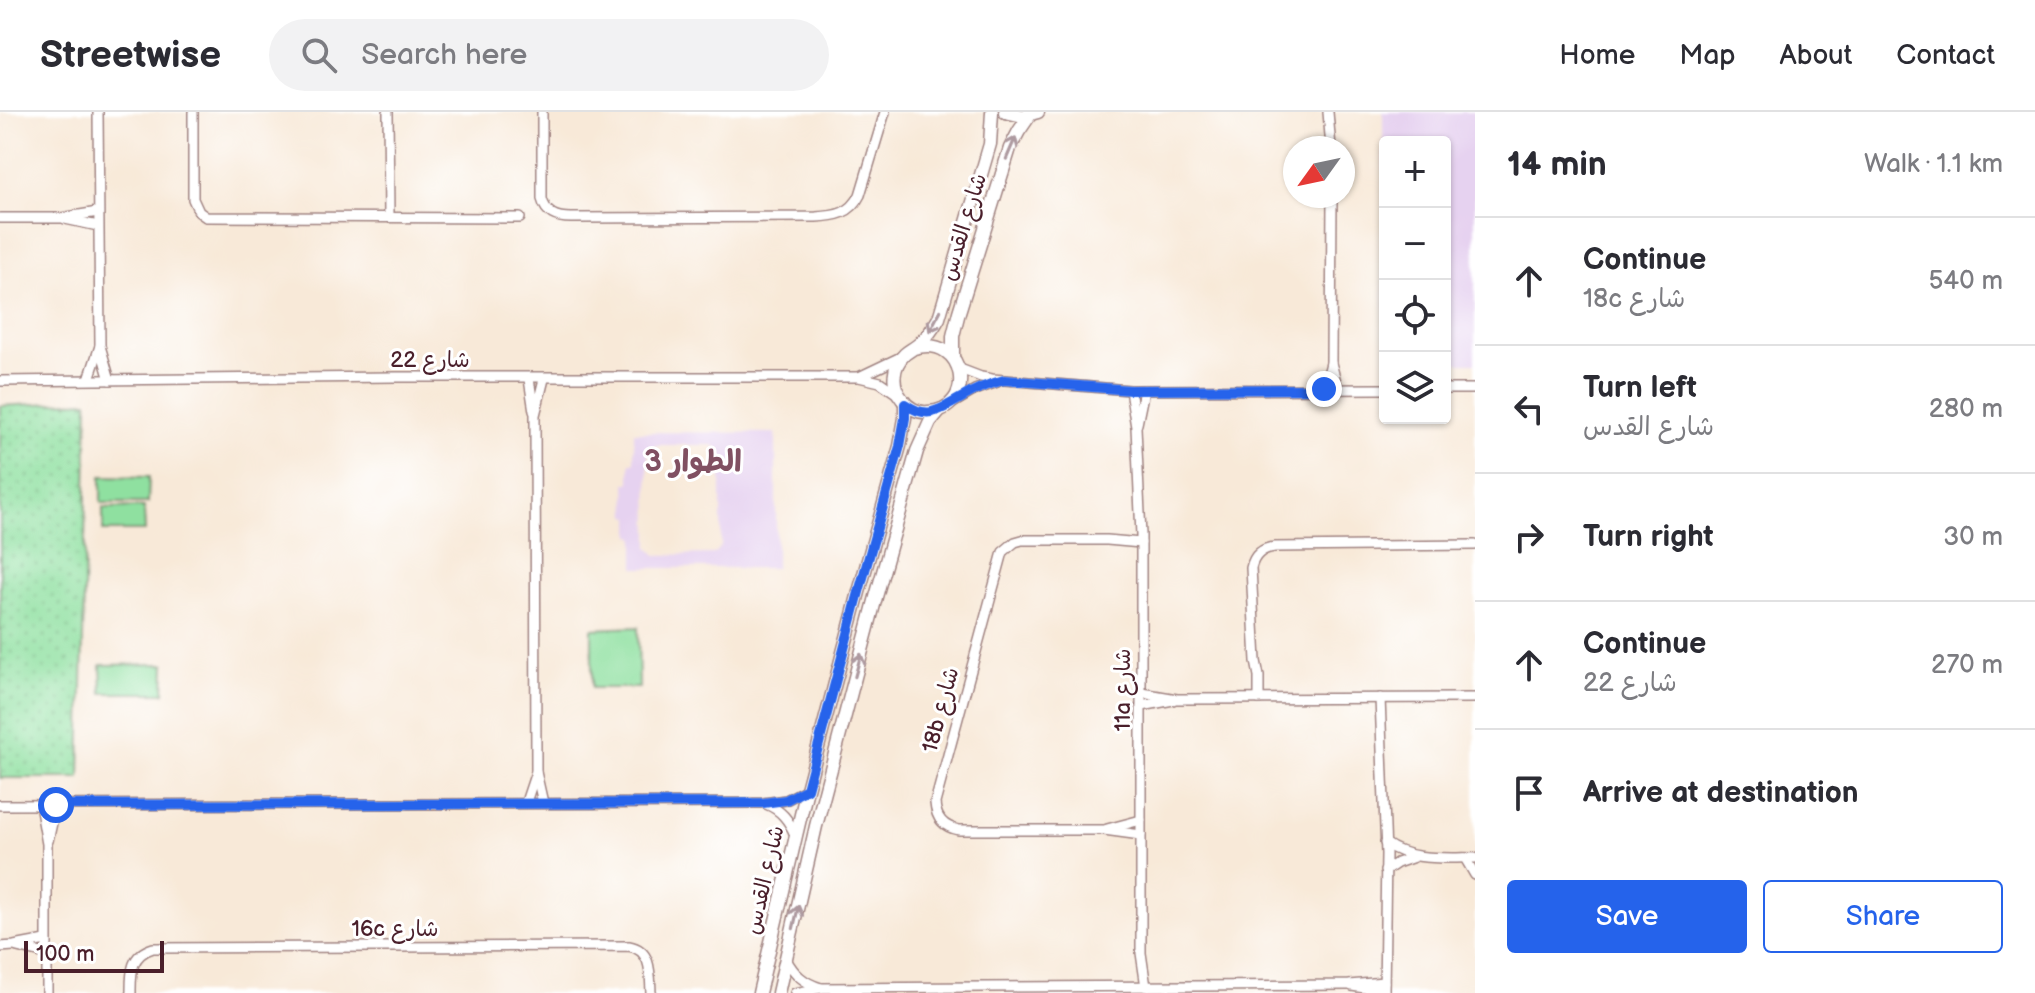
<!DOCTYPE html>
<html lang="en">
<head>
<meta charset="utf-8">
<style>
  :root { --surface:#fff; --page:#f2f2f3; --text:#2b2b33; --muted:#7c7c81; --line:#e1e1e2; --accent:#2563eb }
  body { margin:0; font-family:"Balsamiq Sans","Playpen Sans Arabic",sans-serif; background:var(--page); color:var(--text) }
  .controls { position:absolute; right:24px; top:24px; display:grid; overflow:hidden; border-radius:8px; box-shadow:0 2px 6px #0004 }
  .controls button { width:72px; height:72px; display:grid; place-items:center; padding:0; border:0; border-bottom:2px solid var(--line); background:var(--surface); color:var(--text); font:40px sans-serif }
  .compass { position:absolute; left:1283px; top:24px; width:72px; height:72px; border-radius:50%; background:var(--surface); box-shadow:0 2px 6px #0004; rotate:237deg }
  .scale { position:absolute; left:24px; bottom:20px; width:140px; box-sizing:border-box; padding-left:8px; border:4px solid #4a1f2b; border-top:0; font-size:22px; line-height:28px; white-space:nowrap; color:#4a1f2b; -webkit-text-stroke:6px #fff; paint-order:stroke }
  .stop { position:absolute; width:24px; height:24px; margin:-18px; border:6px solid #2563eb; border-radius:50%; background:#fff }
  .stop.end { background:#2563eb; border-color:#fff; box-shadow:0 2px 8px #0008 }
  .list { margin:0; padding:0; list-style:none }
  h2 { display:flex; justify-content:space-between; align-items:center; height:104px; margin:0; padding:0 32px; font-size:34px }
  h2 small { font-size:26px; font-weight:400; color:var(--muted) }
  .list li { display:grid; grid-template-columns:52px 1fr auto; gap:24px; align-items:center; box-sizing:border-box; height:128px; padding:0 32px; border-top:2px solid var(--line) }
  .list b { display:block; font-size:30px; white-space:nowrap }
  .list p { margin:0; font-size:26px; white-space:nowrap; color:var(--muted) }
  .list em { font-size:26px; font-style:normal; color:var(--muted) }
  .actions { display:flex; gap:16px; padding:24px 32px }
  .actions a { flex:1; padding:18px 0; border:2px solid var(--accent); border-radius:8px; text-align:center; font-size:28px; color:var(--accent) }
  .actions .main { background:var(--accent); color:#fff }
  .icon { flex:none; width:44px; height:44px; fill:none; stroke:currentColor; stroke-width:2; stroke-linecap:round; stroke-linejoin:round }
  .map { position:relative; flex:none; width:1475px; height:881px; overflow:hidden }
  header { display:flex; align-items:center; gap:48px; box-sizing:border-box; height:112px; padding:0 40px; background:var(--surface); border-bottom:2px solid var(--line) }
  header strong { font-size:38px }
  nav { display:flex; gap:44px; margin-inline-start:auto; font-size:28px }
  .search { width:560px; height:72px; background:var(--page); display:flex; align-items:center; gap:20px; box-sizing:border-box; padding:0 28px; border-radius:44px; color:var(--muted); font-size:30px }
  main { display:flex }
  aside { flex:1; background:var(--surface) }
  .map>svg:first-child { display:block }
  .built { fill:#e6d2f0; fill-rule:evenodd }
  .green { fill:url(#green-dots); stroke:#6c8066; stroke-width:2 }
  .pitch { fill:#8fe0a0; stroke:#6c8066; stroke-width:2 }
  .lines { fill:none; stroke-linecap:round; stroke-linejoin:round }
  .minor-casing { stroke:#a18482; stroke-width:12 }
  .major-casing { stroke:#a18482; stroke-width:15 }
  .minor { stroke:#fff; stroke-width:9 }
  .major { stroke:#fff; stroke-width:12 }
  .oneway { stroke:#ae9aa0 }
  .route { stroke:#2563eb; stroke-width:10 }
  .labels { text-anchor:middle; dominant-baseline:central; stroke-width:6; stroke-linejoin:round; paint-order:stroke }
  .street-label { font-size:22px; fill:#4a1f2b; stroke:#fff }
  .district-label { font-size:30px; font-weight:bold; fill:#815062; stroke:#fff }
</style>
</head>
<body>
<header>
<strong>Streetwise</strong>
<div class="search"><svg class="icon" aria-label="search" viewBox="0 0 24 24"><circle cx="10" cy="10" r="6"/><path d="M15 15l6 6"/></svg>Search here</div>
<nav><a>Home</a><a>Map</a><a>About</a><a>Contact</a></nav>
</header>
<main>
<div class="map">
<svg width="1475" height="881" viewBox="0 0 1475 881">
  <defs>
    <pattern id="green-dots" width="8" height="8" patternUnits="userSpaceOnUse" patternTransform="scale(2)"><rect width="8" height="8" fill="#8fe0a0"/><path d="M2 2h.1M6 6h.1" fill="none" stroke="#7dc08a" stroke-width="1.8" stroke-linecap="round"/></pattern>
  </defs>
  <rect width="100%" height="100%" fill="#fff"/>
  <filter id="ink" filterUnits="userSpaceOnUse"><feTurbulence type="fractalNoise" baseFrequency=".0125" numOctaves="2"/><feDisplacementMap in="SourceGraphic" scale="16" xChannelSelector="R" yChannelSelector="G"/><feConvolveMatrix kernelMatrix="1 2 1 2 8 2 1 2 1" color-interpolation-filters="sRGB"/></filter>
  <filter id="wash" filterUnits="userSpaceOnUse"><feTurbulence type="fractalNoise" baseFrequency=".006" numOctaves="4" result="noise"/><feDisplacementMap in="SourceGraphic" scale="32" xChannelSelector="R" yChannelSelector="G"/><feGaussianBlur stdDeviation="1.8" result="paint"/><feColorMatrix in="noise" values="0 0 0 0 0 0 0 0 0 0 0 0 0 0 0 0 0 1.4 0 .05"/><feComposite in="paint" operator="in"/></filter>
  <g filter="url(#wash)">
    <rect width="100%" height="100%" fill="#f8e9d8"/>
    <g class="built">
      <path d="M1383 0H1475V251H1445V30H1385L1384 251Z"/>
      <path d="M634 320 776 321V456H635V425L631 424V405L627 404 626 371H630V351L634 350ZM656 333H713L721 340V434L714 442 656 443 649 435 648 341Z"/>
    </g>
    <path class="green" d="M88 289 80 666H0V294Z"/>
    <g class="pitch">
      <path d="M101 364 149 365 148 391H101Z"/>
      <path d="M144 395 145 419H103V396Z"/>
      <path d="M638 515 639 576H592V517Z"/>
      <path d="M165 552 164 581H102L101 553Z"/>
    </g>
  </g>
  <g filter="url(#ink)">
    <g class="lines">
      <g class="minor-casing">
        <g id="minor">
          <path d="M98 0 100 234 110 268"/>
          <path d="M193 0V87L199 100 206 105 520 106"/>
          <path d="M388 0 389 105"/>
          <path d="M542 0V87C546 102 556 106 571 106L816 105C835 104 851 102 860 83L885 0"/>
          <path d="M1328 0 1331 36"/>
          <path d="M0 106H61L98 100"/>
          <path d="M65 107 98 114"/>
          <path d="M1331 251 1338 277"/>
          <path d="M960 257 981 265 992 267 1130 278 1385 277"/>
          <path d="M859 265 903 244"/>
          <path d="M89 267 100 234"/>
          <path d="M529 267 534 299"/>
          <path d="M0 269 396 265H859L880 270 896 281"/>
          <path d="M1324 277 1331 251 1332 84"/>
          <path d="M1445 277H1475"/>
          <path d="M1130 278 1136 315 1141 423V841L1146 875"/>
          <path d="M953 291 975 278 997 270"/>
          <path d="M1137 312 1144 278"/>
          <path d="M1141 431 1107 428H1022L1015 430 1003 440 935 691C936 706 943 715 959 718H1104L1141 723"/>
          <path d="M1142 581 1177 587 1475 586"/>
          <path d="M1380 586 1386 742 1384 881"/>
          <path d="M1259 587V564L1256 549 1251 456C1254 443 1262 436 1275 435L1475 433"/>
          <path d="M1142 594 1173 588"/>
          <path d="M526 690 536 660"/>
          <path d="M543 691 536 660 535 303 544 267"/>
          <path d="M766 692C781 698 789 708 795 723"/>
          <path d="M0 693 763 691 786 688 807 677"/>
          <path d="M40 693 47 732V881"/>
          <path d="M1107 717 1141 708"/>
          <path d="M48 729 56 693"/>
          <path d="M1385 731C1411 750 1445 745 1475 746"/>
          <path d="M1465 746 1475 763"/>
          <path d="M1385 759 1397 751 1414 745"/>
          <path d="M0 835 14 834 46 828"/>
          <path d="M17 835 46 842"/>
          <path d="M786 847C794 862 804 871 821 876"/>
          <path d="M1352 874 1384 879"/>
          <path d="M131 881C131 861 130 843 153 836L629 834C652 838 650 862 651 881"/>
          <path d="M795 881 821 876 1349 873 1384 870"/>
        </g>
      </g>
      <g class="major-casing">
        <g id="major">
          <path d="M1005 0 1023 4 1038 0"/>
          <path d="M914 236C968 221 977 299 928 300 918 301 908 296 902 287 891 274 892 254 905 242 910 238 916 235 920 231 928 224 934 215 939 206L990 32 992 0"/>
          <path d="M953 245V224L959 200 1010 36 1019 19 1030 3"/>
          <path d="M759 881 807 677 859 480 900 334 905 306V292"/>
          <path d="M778 881 816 714 876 485 917 339 930 310 940 298"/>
        </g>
      </g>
      <use href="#minor" class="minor"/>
      <use href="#major" class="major"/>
    </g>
    <defs><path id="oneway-shaft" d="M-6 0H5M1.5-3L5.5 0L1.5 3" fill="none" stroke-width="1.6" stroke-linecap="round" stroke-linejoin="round" transform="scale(2)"/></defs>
    <g class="oneway">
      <use href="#oneway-shaft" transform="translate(1011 36) rotate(-67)"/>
      <use href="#oneway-shaft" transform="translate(935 209) rotate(118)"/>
      <use href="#oneway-shaft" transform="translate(858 553) rotate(-75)"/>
      <use href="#oneway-shaft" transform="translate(796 805) rotate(-77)"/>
    </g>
  </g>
  <g class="lines" filter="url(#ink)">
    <path class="route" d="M56 693 763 691 786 688 807 677 859 480 900 334 905 306V292C929 309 941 297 963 285 976 277 989 272 1004 268L1130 278 1324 277"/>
  </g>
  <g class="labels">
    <g class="street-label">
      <text transform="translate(964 115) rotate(-73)">شارع القدس</text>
      <text x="430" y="248">شارع 22</text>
      <text transform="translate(1123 578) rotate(-90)">11a شارع</text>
      <text transform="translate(941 598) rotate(-75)">18b شارع</text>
      <text transform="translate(765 768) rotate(-77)">شارع القدس</text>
      <text x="395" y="817">16c شارع</text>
    </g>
    <g class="district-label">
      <text x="693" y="350">الطوار 3</text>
    </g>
  </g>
</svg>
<div class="controls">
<button>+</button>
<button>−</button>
<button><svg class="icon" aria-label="locate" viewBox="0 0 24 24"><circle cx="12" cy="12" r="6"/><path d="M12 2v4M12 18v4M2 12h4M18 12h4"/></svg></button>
<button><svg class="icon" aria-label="layers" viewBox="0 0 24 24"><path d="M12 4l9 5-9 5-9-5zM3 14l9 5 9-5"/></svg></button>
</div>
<svg class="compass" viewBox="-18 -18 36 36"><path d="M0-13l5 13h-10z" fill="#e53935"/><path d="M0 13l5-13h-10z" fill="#7c7c81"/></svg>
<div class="scale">100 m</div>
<div class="stop" style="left:56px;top:693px"></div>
<div class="stop end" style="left:1324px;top:277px"></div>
</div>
<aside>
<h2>14 min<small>Walk · 1.1 km</small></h2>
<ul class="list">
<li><svg class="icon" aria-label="ahead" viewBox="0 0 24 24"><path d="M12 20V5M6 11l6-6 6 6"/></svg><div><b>Continue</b><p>18c شارع</p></div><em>540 m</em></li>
<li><svg class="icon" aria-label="left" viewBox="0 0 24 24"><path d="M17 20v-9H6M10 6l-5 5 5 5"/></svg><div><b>Turn left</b><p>شارع القدس</p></div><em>280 m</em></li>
<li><svg class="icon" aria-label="right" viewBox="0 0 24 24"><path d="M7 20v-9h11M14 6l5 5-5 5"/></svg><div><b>Turn right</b></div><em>30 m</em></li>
<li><svg class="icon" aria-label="ahead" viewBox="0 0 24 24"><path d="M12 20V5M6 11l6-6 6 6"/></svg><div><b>Continue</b><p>شارع 22</p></div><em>270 m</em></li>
<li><svg class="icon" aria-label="arrive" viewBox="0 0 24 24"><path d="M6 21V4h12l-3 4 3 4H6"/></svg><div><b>Arrive at destination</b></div></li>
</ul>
<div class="actions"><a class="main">Save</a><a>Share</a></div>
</aside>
</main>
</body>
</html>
